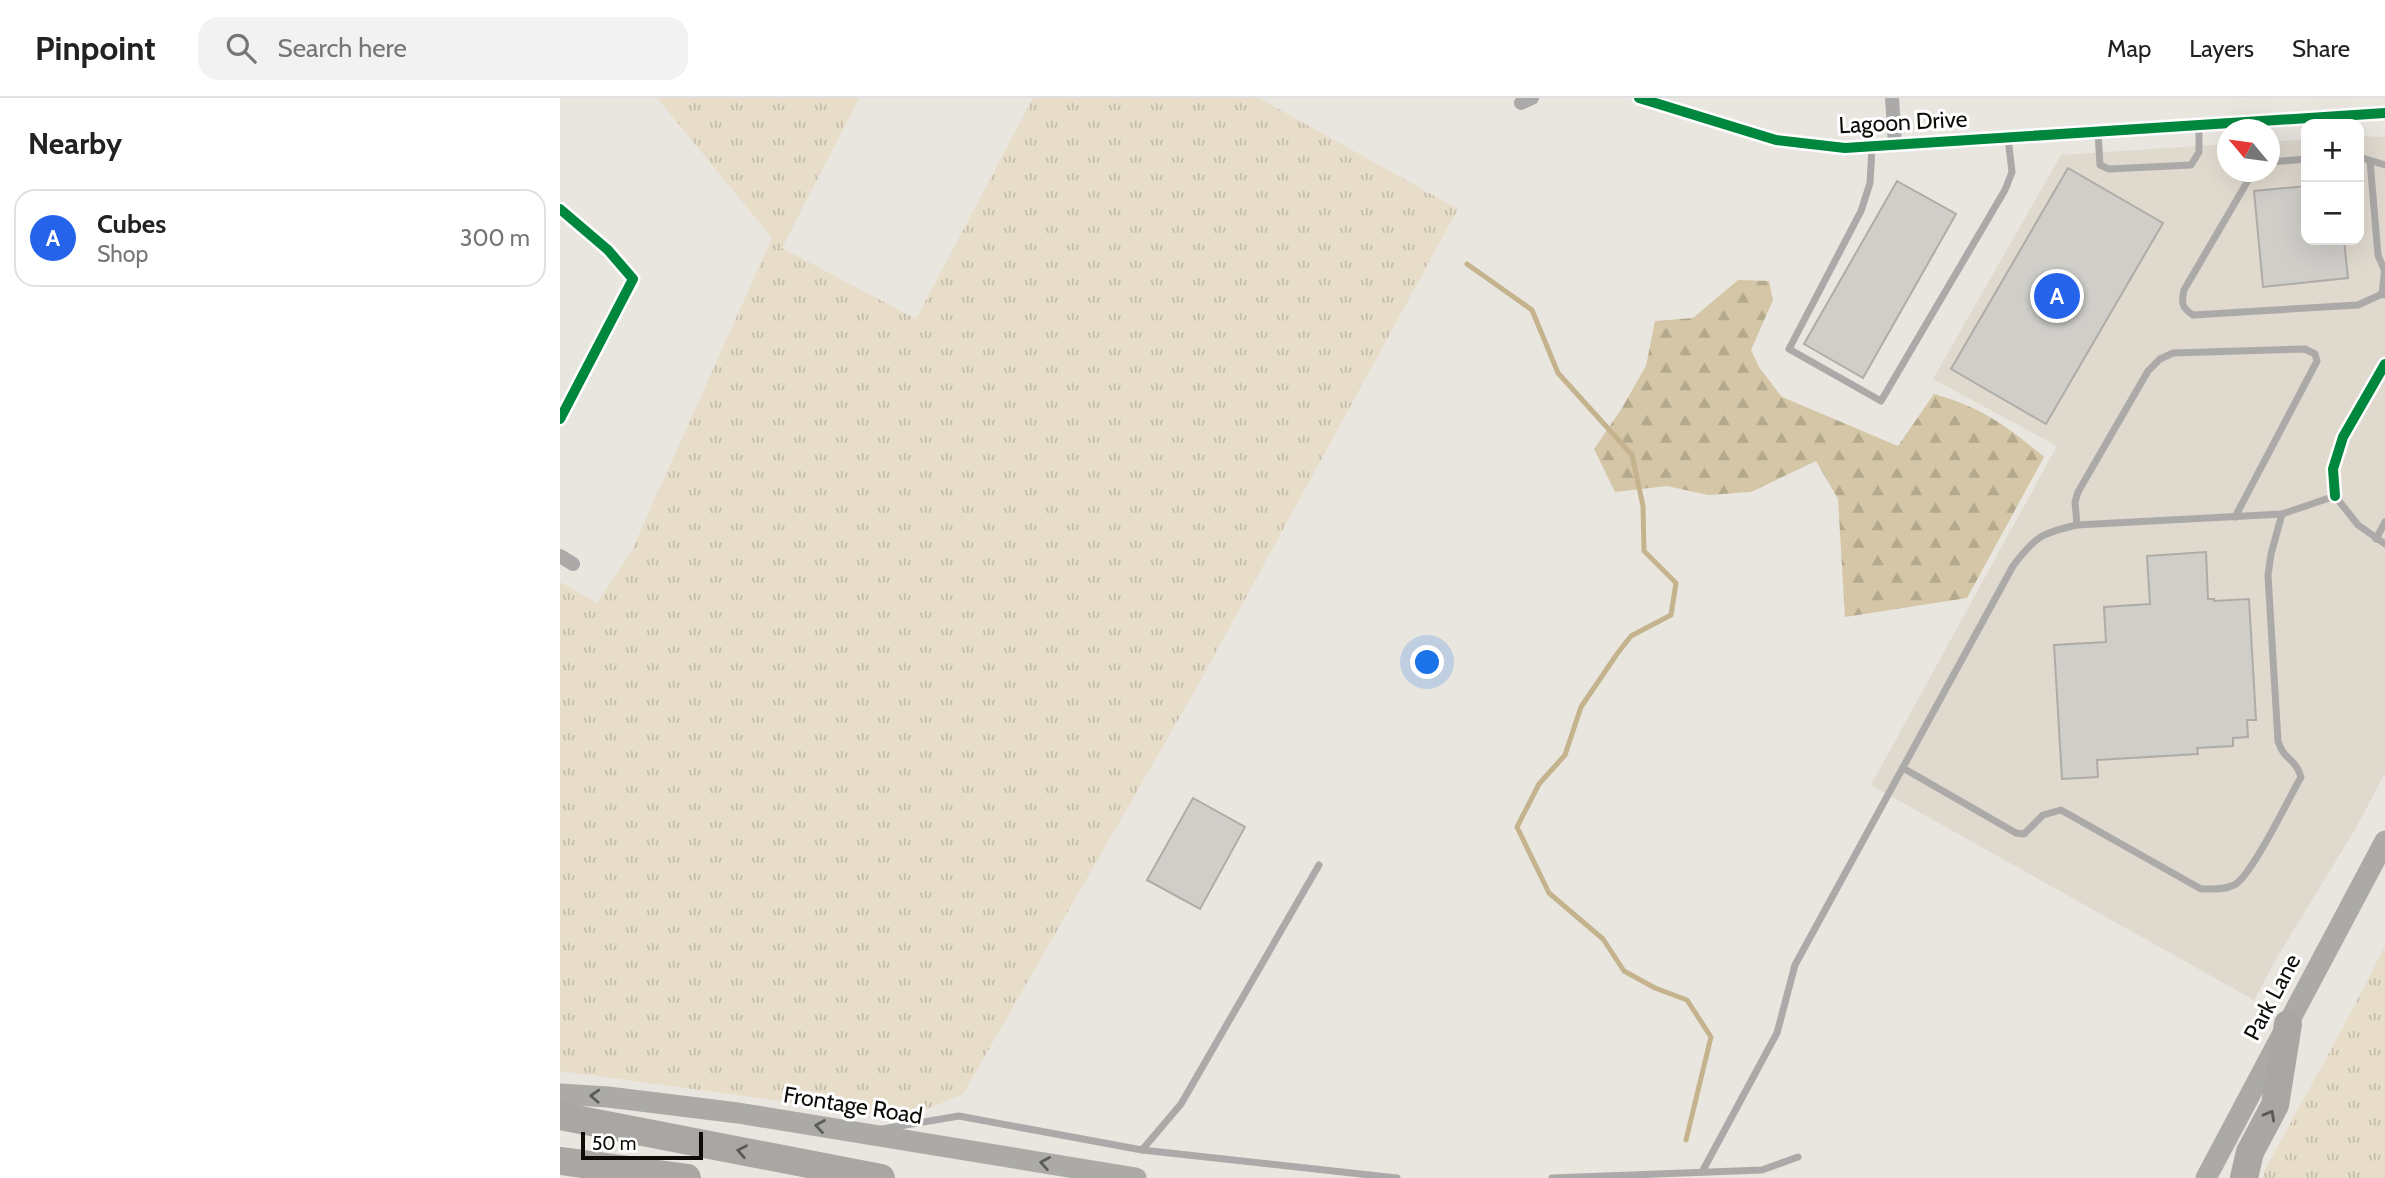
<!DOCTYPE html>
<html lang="en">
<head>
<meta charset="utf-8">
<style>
  :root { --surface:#fff; --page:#f2f2f2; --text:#222; --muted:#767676; --line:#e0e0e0; --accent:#2563eb }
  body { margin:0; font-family:Cabin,sans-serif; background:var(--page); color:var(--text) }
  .controls { position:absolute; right:21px; top:21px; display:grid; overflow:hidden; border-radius:14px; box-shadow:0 7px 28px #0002 }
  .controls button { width:63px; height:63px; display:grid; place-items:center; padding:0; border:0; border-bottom:2px solid var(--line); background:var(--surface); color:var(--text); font:35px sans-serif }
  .compass { position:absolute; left:1657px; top:21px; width:63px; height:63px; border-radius:50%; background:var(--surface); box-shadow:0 7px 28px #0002; rotate:299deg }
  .scale { position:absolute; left:21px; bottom:18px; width:122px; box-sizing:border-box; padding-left:7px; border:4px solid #0e0c08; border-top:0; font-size:19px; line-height:24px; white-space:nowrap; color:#0e0c08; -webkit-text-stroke:5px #fff; paint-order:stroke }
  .you { position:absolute; left:868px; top:565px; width:24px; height:24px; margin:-18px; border:5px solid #fff; border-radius:50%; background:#1a73e8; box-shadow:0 0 0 10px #1a73e833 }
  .badge { display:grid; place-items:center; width:46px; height:46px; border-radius:50%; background:var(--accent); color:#fff; font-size:23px; font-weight:700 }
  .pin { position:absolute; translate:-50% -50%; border:4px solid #fff; box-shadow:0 2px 7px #0006 }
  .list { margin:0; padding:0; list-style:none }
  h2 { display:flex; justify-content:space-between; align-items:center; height:91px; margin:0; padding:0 28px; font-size:30px }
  h2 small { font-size:23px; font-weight:400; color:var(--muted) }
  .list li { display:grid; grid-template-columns:46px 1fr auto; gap:21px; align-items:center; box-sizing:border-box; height:98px; margin:0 14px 14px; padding:0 14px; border:2px solid var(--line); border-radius:21px }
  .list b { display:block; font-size:26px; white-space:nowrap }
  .list p { margin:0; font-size:23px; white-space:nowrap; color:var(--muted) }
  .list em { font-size:23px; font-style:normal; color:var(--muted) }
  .icon { flex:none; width:38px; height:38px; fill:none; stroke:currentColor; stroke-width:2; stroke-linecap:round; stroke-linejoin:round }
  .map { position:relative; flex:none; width:1825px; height:1080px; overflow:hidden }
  header { display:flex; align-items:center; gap:42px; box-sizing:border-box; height:98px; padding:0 35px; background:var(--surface); border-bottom:2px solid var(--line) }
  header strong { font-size:33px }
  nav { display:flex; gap:38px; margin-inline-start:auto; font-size:24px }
  .search { width:490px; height:63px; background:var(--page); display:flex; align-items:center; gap:18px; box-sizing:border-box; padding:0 24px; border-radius:21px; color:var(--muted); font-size:26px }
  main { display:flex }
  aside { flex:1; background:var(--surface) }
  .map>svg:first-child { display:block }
  .built { fill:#dfd9ce }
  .grass { fill:url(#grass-tufts) }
  .forest { fill:url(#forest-firs) }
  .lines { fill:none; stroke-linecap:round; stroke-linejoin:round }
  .stream { stroke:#c5b38d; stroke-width:5 }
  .building { fill:#d0cec9; stroke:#afaca7; stroke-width:2 }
  .lane { stroke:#acaaa8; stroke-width:7 }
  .street { stroke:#acaaa8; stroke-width:14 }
  .secondary { stroke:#abaaa6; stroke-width:21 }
  .highway { stroke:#a9a6a4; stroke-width:28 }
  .cycleway-casing { stroke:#fff; stroke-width:15 }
  .cycleway { stroke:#00873e; stroke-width:10 }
  .oneway { stroke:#5c5b57 }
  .oneway2 { stroke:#5c5956 }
  .labels { text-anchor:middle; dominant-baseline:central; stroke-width:6; stroke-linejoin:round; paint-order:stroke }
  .street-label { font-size:23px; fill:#0e0c08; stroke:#fff }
</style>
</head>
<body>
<header>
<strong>Pinpoint</strong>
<div class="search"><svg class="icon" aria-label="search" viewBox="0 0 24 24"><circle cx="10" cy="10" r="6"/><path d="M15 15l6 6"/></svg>Search here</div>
<nav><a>Map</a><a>Layers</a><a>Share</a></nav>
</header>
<main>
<aside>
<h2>Nearby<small></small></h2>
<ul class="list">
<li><span class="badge">A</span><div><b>Cubes</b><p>Shop</p></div><em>300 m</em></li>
</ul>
</aside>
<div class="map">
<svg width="1825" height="1080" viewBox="0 0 1825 1080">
  <defs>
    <pattern id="grass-tufts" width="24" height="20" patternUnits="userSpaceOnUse" patternTransform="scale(1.75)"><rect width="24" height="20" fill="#e7ddc9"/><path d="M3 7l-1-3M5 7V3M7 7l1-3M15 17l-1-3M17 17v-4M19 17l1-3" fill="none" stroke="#c5bcab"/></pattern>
    <pattern id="forest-firs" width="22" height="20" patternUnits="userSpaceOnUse" patternTransform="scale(1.75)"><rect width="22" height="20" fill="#d4c6a6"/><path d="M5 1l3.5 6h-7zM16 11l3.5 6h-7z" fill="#b5a98d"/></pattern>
  </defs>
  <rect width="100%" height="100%" fill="#e9e6e0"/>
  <path class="built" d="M1799 38 1825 39V675L1796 730 1719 856 1694 902 1311 687 1497 348 1373 281 1501 57 1667 46 1668 74H1710V44L1746 41V142H1799Z"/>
  <g class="grass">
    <path d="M97 0H299L222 150 356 221 473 0H699L898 111 638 587 403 996 345 1020 0 973V484L37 505 71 454 212 140Z"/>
    <path d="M1825 847V1080H1703L1705 1072C1745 997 1788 924 1825 847Z"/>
  </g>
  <path class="forest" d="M1178 182 1209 183 1213 202 1191 252 1199 269 1222 299 1338 348 1374 296C1421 309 1447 328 1484 359L1407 500 1285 519 1278 401 1256 363 1191 394 1148 397 1107 388 1055 394 1034 351 1062 310 1086 268 1095 223 1133 220Z"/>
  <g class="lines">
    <path class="stream" d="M907 166 972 212 998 275 1072 357 1083 408 1084 453 1116 485 1111 517 1071 538 1057 556 1021 609 1005 657 979 686 957 729 989 795 1043 841 1064 873 1095 890 1127 902 1151 939 1126 1042"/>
  </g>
  <g class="building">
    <path d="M1508 70 1603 125 1486 326 1391 271Z"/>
    <path d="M1337 83 1396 116 1303 280 1244 246Z"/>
    <path d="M1746 88V142H1784L1788 180 1703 189 1694 93Z"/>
    <path d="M1646 454 1648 501H1654V503L1689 501 1696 622H1687L1688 639 1673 640V648L1637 650 1638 656 1537 662 1538 679 1502 681 1494 547 1546 544 1544 509 1590 506 1587 458Z"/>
    <path d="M633 700 685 729 640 811 587 782Z"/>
  </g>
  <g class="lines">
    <g class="lane">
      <path d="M1538 34 1540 67 1549 71 1631 67 1639 54V26"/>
      <path d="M1312 49 1310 85 1301 113 1229 251 1321 303 1445 92 1452 74 1448 40"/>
      <path d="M1799 59 1825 67"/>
      <path d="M1810 63 1818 157 1824 171"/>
      <path d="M1710 64 1746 61"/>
      <path d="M1693 74 1624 192C1621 205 1622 210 1633 217L1798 207 1822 196 1825 197"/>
      <path d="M1822 196 1825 169"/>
      <path d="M1517 427 1515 404 1518 394 1588 273 1600 261 1613 255 1745 251 1755 256 1757 263 1675 419"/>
      <path d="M1816 441 1825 424"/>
      <path d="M1343 670 1456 735 1464 736 1483 717 1501 712 1641 791C1652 791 1664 792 1674 787 1691 779 1729 700 1741 679 1735 659 1724 663 1718 643L1708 477 1711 456 1722 416"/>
      <path d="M322 1031 399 1018 582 1052 837 1080"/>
      <path d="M582 1052 621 1006 759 767"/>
      <path d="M1142 1074 1217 935 1235 867 1453 468C1475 439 1481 435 1517 427L1722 416 1775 398 1798 427 1825 446"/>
      <path d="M992 1080 1202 1072 1238 1059"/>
    </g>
    <g class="street">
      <path d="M1079 0 1216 42 1285 50 1825 15"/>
      <path d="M1332 0 1335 47"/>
      <path d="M961 5 972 0"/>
      <path d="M0 111 48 152 73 181 0 321"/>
      <path d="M1775 398 1773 371 1783 339 1825 266"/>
      <path d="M0 458 13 466"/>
    </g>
    <g class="secondary">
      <path d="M0 996 48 999 178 1015 576 1080"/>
      <path d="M1646 1080 1825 743"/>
    </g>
    <g class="highway">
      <path d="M0 1018 321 1080"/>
      <path d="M0 1063 127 1080"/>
      <path d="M1684 1080 1690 1054 1715 1007 1728 926"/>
    </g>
    <g class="cycleway-casing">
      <g id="cycleway">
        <path d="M1079 0 1216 42 1285 50 1825 15"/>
        <path d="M0 111 48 152 73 181 0 321"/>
        <path d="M1775 398 1773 371 1783 339 1825 266"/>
      </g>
    </g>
    <use href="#cycleway" class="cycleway"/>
  </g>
  <defs><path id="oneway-chevron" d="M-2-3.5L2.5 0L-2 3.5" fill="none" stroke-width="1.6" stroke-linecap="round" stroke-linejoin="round" transform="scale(1.75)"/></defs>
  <g class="oneway">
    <use href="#oneway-chevron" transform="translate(35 998) rotate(-177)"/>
    <use href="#oneway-chevron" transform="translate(260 1028) rotate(-171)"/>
    <use href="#oneway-chevron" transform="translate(485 1065) rotate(-170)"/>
  </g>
  <g class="oneway2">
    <use href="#oneway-chevron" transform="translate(1710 1017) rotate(-61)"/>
    <use href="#oneway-chevron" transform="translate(182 1053) rotate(-169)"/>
  </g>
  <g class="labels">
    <g class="street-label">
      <text transform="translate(1343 24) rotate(-3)">Lagoon Drive</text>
      <text transform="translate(1712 899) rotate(-62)">Park Lane</text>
      <text transform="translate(293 1007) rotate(9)">Frontage Road</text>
    </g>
  </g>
</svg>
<div class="controls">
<button>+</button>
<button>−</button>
</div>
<svg class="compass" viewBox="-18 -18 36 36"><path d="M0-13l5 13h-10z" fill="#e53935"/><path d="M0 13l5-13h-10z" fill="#767676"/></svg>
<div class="scale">50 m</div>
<div class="you"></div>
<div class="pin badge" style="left:1497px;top:198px">A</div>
</div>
</main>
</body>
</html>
